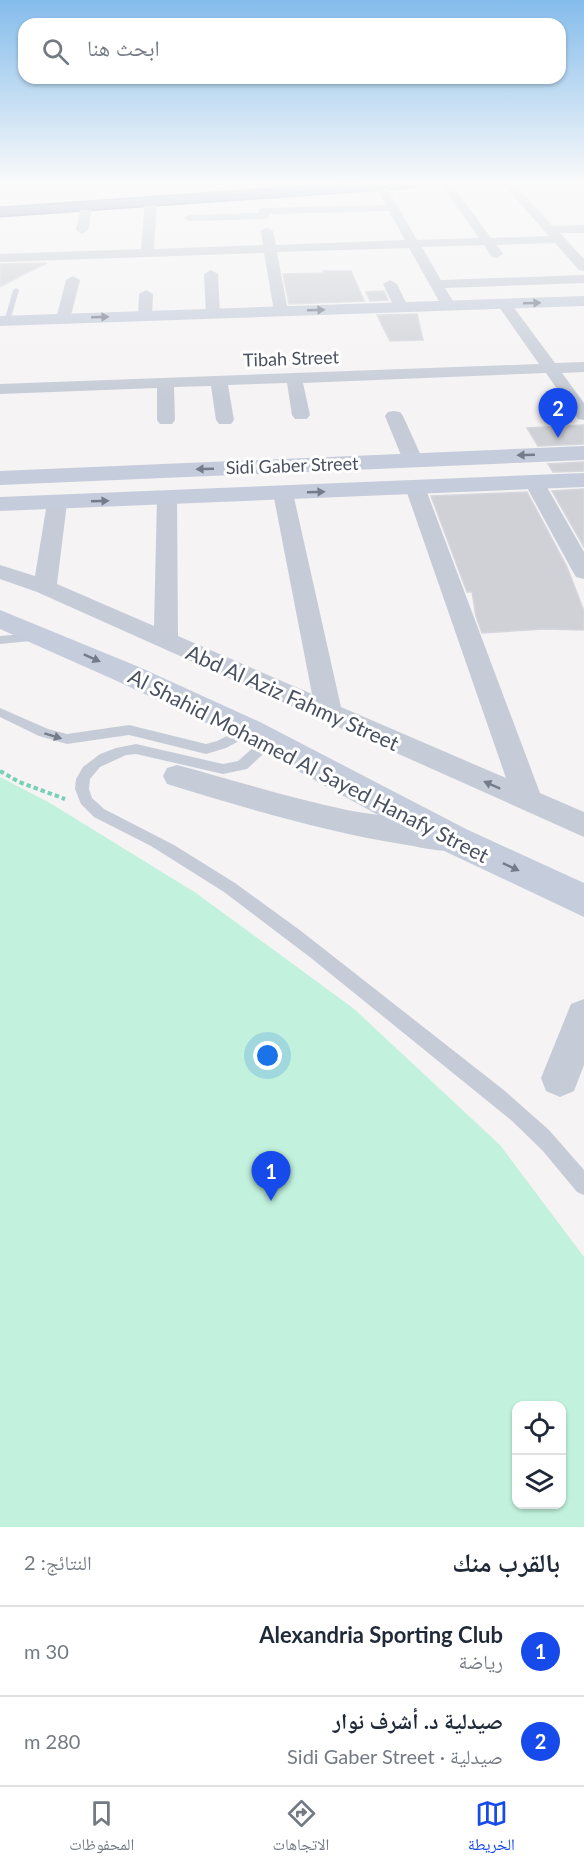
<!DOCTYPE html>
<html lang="ar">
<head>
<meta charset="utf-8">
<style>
  :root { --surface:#fff; --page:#f2f2f3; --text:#1f2937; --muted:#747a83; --line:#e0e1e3; --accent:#164aeb }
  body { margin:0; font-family:Lato,"Noto Naskh Arabic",sans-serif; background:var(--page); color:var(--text); direction:rtl }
  .controls { position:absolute; right:18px; bottom:18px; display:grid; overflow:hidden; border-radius:12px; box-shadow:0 2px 4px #0004 }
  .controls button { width:54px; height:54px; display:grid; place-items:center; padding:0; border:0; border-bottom:2px solid var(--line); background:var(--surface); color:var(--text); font:30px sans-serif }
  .you { position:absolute; left:268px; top:1056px; width:21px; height:21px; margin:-15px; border:4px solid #fff; border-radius:50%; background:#1a73e8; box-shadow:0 0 0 9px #1a73e833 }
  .badge { display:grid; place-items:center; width:39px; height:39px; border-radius:50%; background:var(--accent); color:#fff; font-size:20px; font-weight:700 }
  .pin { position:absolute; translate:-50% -50px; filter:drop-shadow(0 2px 3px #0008) }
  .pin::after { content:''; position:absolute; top:32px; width:21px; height:18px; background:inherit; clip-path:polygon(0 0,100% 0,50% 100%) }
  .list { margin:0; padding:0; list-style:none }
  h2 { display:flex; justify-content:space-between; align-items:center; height:78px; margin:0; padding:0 24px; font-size:26px }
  h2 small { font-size:20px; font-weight:400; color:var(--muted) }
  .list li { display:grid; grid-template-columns:39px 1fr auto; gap:18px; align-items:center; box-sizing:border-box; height:90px; padding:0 24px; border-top:2px solid var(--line) }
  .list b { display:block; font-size:22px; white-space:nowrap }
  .list p { margin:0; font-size:20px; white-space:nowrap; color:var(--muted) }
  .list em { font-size:20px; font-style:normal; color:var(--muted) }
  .icon { flex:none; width:33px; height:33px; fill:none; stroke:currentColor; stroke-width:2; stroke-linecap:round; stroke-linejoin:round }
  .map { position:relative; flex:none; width:584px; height:1527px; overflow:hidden; direction:ltr }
  .search { position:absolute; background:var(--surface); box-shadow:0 2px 4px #0004; left:18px; right:18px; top:18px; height:66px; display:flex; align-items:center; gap:15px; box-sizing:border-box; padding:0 21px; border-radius:18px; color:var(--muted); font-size:22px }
  .sheet { height:258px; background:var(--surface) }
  nav { display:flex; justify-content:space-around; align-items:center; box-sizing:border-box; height:84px; border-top:2px solid var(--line); background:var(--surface); font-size:16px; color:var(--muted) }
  nav a { display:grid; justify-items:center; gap:3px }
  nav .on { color:var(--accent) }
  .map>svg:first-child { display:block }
  .green { fill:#c2f2dd; fill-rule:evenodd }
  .building { fill:#cfd1d7; stroke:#d6d7de; stroke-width:1.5 }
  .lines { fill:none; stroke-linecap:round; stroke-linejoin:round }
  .highway-casing { stroke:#7585ae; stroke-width:3 }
  .path { stroke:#78d1b6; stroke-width:4; stroke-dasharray:4.5 3; stroke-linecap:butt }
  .lane { fill:#c6ccd7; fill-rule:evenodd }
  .street { fill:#c6ccd7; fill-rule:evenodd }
  .secondary { fill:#c5ccdb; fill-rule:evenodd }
  .highway { fill:#8a9ac2; fill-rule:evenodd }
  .oneway { fill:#747c8c }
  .oneway2 { fill:#757c8a }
  .labels { text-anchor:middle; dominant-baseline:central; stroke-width:6; stroke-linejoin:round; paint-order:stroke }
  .far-street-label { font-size:18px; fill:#495161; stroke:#fff }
  .street-label { font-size:21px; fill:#495161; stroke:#fff }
</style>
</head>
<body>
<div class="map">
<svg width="584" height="1527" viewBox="0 0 584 1527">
  <rect width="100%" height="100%" fill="#f5f3f3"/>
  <path class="green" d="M0 777 50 803 196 893 353 1008 500 1145 584 1257V1527H0ZM516 1406H562V1504H516Z"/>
  <g class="building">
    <path d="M47 263 22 275 0 287V264Z"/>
    <path d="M323 271H351L364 301 289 304 283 274 324 273Z"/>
    <path d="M384 291 388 300 370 301 366 292Z"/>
    <path d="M417 314 423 340 390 341 377 315Z"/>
    <path d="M584 425V444L538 446 527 428Z"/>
    <path d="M584 462V471L553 472 548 464Z"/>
    <path d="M584 489V547L552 491Z"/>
    <path d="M527 492 567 567 584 611V630L544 629 482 633 476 616 472 592H467L431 496Z"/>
  </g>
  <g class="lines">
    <g class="highway-casing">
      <path id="highway" d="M357 183H419L413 187 0 216V208Z"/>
    </g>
    <path class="path" d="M0 771 19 782 65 799"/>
    <g class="lane">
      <path d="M16 288 19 290 10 321 4 322 13 290Z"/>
      <path d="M37 633 43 637 41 640 0 644V636Z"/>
      <path d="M0 708 48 729 67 734 129 725 206 744 217 741 249 725 256 730 254 733 226 748 206 754 129 735 67 744 39 736 0 717Z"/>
      <path d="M269 736 276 741 274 744 247 769 223 774 136 754 126 755 100 767 90 779 89 789 92 798 104 809 174 845 235 883 301 931 505 1091 549 1130 584 1170V1195L577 1192 542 1150 511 1120 311 958 224 892 151 846 94 817 81 804 75 789 76 779 83 767 100 754 116 748 136 744 223 764 238 761 264 738Z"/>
    </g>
    <g class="street">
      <path d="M376 183H384L417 240 479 238 440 183H451L491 238 549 236 502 183H513L553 226 584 225V233H560L584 259V271L579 270 555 243 497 245 503 254 497 258 492 257 484 245 422 247 441 280 584 275V283L445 288 453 301 446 305 439 301 409 248 277 252 288 311 281 315 274 311 264 253 0 262V254L141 249 145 201 151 198 157 201 154 249 263 245 261 231 267 227 273 231 276 245 405 240 389 211 269 214 268 218 264 219 189 221 183 218 189 215 258 213 259 209 263 208 386 205 375 185Z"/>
      <path d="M87 202 93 205 88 230 82 234 76 230 81 205Z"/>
      <path d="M211 270 218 274 220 314 213 318 206 314 204 274Z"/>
      <path d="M73 276 80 280 70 319 68 322H58L56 319 66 280Z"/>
      <path d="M390 280 397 284 408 307 406 310H396L394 307 383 284Z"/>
      <path d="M146 290 153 294 152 316 145 320 138 316 139 294Z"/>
      <path d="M504 300 509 301 555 363 584 362V372L562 373 584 403V420L578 419 546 373 303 383 310 415 307 419H295L292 415 287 383 228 385 234 420 231 424H219L216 420 211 386 174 387 175 420 172 424H160L157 420V388L0 394V384L539 364 497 304Z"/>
      <path d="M394 411 400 412 403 416 423 460 420 464H406L403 460 385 416 388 412Z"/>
      <path d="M534 476 541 478 544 482 584 552V579L576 577 573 572 524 482 527 478Z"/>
      <path d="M415 481 422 483 425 487 540 793 584 812V837L37 592 0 579V565L35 576 47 503 50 499H64L67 503 57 584 154 626 157 498 160 494H174L177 498 178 636 312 694 273 493 276 489H290L293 493 341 707 506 778 405 487 408 483Z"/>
      <path d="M177 765C233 780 290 798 347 810 384 817 425 818 461 830L465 839 461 848C444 854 425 848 407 845 326 832 245 808 167 784L163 776 167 768Z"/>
      <path d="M584 999V1065L574 1091 560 1097 546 1091 541 1078 571 1004Z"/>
    </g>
    <g class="secondary">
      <path d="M584 296V306L0 326V316Z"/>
      <path d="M584 446V460L0 485V471Z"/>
      <path d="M584 473V487L0 511V497Z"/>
      <path d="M0 610 139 667 260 722 466 829 584 883V917L440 849 238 738 117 681 0 629Z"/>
    </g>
    <use href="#highway" class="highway"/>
  </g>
  <defs><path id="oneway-solid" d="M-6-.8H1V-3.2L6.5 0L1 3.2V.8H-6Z" transform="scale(1.5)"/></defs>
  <g class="oneway">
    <use href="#oneway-solid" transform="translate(532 303) rotate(-2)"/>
    <use href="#oneway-solid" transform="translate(316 310) rotate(-2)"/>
    <use href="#oneway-solid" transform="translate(100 317) rotate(-2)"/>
    <use href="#oneway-solid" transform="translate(526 455) rotate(178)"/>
    <use href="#oneway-solid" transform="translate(205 469) rotate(178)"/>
    <use href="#oneway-solid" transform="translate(316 492) rotate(-2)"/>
    <use href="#oneway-solid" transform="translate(100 501) rotate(-2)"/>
    <use href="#oneway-solid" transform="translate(92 658) rotate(24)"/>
    <use href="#oneway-solid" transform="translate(511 867) rotate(25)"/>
  </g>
  <g class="oneway2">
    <use href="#oneway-solid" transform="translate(53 736) rotate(17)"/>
    <use href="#oneway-solid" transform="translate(492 785) rotate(-156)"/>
  </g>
  <linearGradient id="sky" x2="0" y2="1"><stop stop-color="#84bceb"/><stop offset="0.46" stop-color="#fafafa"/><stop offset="1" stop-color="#fafafa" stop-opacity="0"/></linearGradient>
  <rect width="584" height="397" fill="url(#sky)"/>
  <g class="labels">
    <g class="far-street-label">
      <text transform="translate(291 358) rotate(-2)">Tibah Street</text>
      <text transform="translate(292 465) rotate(-2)">Sidi Gaber Street</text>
    </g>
    <g class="street-label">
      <text transform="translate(293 697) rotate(24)">Abd Al Aziz Fahmy Street</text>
      <text transform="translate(309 765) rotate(27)">Al Shahid Mohamed Al Sayed Hanafy Street</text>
    </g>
  </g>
</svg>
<div class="controls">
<button><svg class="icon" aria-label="locate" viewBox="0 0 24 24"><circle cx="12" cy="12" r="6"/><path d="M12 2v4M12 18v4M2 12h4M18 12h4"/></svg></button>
<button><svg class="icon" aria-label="layers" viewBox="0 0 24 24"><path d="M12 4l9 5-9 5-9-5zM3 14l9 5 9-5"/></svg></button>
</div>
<div class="you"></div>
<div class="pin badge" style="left:271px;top:1201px">1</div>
<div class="pin badge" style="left:558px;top:438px">2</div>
<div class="search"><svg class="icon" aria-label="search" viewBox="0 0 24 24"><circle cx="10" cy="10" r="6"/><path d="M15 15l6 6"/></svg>ابحث هنا</div>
</div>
<section class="sheet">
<h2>بالقرب منك<small>النتائج: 2</small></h2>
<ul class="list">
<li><span class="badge">1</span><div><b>Alexandria Sporting Club</b><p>رياضة</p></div><em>30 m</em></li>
<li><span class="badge">2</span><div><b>صيدلية د. أشرف نوار</b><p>صيدلية · Sidi Gaber Street</p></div><em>280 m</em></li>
</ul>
</section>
<nav>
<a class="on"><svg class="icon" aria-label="map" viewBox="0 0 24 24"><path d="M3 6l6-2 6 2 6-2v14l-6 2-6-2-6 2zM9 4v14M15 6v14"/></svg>الخريطة</a>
<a><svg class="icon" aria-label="directions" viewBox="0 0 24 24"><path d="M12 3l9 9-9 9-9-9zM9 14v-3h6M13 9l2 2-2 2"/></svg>الاتجاهات</a>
<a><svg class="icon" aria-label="saved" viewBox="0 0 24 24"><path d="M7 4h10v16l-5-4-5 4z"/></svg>المحفوظات</a>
</nav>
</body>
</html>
